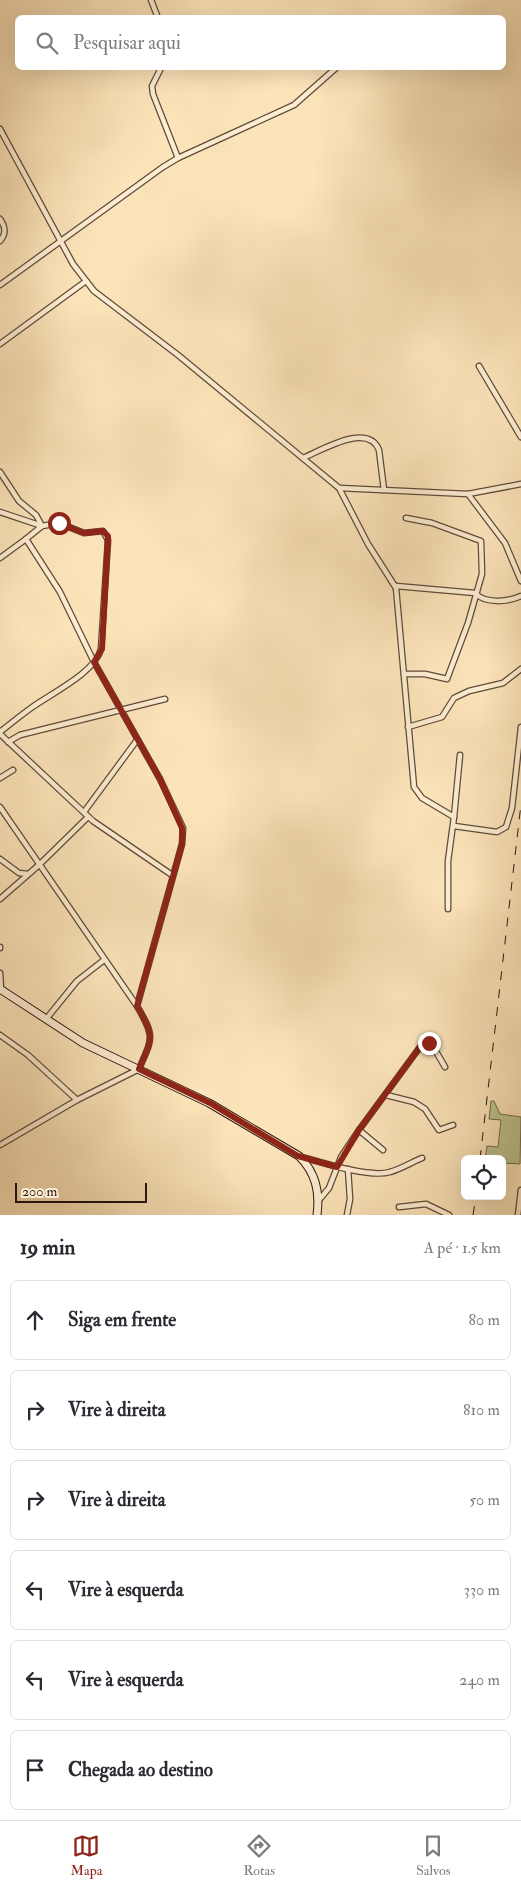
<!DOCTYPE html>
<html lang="pt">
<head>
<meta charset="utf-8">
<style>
  :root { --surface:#fff; --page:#f7f7f7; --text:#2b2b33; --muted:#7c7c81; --line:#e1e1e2; --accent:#8f2418 }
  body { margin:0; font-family:"IM FELL Double Pica",serif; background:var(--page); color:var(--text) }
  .controls { position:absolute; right:15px; bottom:15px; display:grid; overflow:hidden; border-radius:8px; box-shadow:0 5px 20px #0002 }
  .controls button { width:45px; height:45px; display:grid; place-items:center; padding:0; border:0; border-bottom:1px solid var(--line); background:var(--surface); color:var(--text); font:25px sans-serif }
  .scale { position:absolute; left:15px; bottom:12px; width:132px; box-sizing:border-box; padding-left:5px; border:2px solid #2b180e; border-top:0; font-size:14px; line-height:18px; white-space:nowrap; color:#2b180e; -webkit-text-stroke:4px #fdedd2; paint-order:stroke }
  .stop { position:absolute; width:15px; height:15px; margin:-11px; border:4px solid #8f2418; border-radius:50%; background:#fff }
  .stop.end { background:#8f2418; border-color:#fff; box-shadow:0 1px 5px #0008 }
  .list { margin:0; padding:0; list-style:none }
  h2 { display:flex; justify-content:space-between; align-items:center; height:65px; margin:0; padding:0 20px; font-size:21px }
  h2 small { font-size:16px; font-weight:400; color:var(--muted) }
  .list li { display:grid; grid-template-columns:32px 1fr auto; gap:15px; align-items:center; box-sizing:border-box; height:80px; margin:0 10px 10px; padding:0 10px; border:1px solid var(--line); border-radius:8px }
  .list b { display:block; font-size:19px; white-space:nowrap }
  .list em { font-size:16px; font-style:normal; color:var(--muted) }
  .icon { flex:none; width:28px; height:28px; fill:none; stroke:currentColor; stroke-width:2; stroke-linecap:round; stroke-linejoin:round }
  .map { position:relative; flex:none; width:521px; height:1215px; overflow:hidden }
  .search { position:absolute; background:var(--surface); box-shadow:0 5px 20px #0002; left:15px; right:15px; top:15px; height:55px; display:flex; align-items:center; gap:12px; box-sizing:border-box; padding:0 18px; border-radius:8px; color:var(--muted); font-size:19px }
  .sheet { height:605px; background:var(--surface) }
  nav { display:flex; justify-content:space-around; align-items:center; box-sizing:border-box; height:70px; border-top:1px solid var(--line); background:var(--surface); font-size:14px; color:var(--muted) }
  nav a { display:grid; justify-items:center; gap:2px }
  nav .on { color:var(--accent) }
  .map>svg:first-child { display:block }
  .green { fill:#bdc491; stroke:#746e50 }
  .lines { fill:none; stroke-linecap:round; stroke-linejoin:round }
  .street-casing { stroke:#5f4b39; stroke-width:7 }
  .secondary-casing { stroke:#2b180e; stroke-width:9 }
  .street { stroke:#fdedd2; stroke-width:4.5 }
  .secondary { stroke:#fdedd2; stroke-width:7 }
  .rail { stroke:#2b180e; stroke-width:1; stroke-dasharray:9 9; stroke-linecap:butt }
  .route { stroke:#8f2418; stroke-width:6 }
</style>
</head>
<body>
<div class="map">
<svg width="521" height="1215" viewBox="0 0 521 1215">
  <rect width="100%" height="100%" fill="#fce4ba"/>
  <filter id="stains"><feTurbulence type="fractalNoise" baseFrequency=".004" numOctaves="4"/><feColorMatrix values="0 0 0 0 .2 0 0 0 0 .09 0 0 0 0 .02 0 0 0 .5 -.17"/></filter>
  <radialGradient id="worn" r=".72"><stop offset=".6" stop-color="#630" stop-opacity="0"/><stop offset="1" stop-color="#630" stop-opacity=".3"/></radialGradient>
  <path class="green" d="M491 1101H494L500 1114 521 1117 520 1164 502 1163V1159H485L487 1146 498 1147 501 1120 489 1119Z"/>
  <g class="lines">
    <g class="street-casing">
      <g id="street">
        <path d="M151 0 158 18"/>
        <path d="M161 68 152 86 153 94 178 158"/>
        <path d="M0 129 73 264 94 291 178 355 339 488 368 544 396 588 414 787 422 798 454 817 448 861V909"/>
        <path d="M0 219C5 226 7 233 0 241"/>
        <path d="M0 285 163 167 178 158 294 105 336 68"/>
        <path d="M0 344 86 281"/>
        <path d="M479 366 521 437"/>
        <path d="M303 458C322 450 368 422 379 450L384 490"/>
        <path d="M0 472 19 501 36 515 42 526"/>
        <path d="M339 488 468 494 521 484"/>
        <path d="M468 494 505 543 521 581"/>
        <path d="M0 512 42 526"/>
        <path d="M0 558 26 539 60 592 94 662 160 779 183 828 182 844 137 1006"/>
        <path d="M396 588V586L475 593C485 604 508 602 521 596"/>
        <path d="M404 674H425L447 679 468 623 482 574 481 541 432 523 406 518"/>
        <path d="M408 727 442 717 454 698 469 691 503 683 521 669"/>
        <path d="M0 732C10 724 20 716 31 708 50 694 95 673 101 649L108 540 103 531 84 533 59 523 42 526 26 539"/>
        <path d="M0 734 93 821 172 875"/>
        <path d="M8 742 20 735 165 699"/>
        <path d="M0 778 13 770"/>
        <path d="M0 807 137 1006C155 1037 153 1037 139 1069L77 1100 0 1145"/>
        <path d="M84 812 137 740"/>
        <path d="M454 817 460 755"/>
        <path d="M454 826 497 832 506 827 512 808 521 727"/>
        <path d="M0 859 19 873 28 874"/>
        <path d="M0 899 39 865 88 817"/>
        <path d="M0 948V947"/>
        <path d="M0 973 1 989"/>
        <path d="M47 1018 77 981 104 960"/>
        <path d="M0 1035 28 1055 77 1100"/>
        <path d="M386 1095 414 1102 425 1109 439 1130 453 1125"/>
        <path d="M359 1130 383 1150"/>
        <path d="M302 1157C323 1163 370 1178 390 1172 401 1169 412 1162 422 1158"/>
        <path d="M319 1200 329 1188 341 1157 359 1130 420 1047 431 1043 445 1067"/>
        <path d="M399 1207 426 1204 449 1215"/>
        <path d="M347 1215 350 1199 348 1169"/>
        <path d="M518 1215 521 1190"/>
      </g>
    </g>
    <g class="secondary-casing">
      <path id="secondary" d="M0 989 83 1043 209 1103 299 1156C316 1173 320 1192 317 1215"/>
    </g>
    <use href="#street" class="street"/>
    <use href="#secondary" class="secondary"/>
    <g class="rail">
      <path d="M480 1159 521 804"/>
      <path d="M473 1215 476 1196"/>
    </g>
  </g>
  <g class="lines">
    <path class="route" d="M59 523 84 533 103 531 108 536 102 649 94 662 160 779 182 828V844L137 1006C155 1037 153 1037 139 1069L210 1103 298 1156 337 1167 359 1130 420 1047 429 1043"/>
  </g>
  <rect width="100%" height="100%" filter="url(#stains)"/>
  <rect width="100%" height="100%" fill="url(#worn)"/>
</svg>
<div class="controls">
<button><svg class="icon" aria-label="locate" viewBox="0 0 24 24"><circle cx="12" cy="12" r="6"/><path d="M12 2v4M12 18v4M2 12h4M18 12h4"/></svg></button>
</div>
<div class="scale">200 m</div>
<div class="stop" style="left:59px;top:523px"></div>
<div class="stop end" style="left:429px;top:1043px"></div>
<div class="search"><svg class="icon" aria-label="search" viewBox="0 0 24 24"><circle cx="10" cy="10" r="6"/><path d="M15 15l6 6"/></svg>Pesquisar aqui</div>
</div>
<section class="sheet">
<h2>19 min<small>A pé · 1.5 km</small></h2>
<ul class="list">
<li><svg class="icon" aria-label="ahead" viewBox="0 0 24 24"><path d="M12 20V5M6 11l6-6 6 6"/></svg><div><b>Siga em frente</b></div><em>80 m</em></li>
<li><svg class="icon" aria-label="right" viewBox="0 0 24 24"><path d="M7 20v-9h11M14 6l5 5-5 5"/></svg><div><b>Vire à direita</b></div><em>810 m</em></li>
<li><svg class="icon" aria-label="right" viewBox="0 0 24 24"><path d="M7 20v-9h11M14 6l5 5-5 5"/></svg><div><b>Vire à direita</b></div><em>50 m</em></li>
<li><svg class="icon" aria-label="left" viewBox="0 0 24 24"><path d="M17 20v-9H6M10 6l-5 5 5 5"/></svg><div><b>Vire à esquerda</b></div><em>330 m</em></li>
<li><svg class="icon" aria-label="left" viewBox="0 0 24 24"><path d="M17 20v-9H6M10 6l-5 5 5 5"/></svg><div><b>Vire à esquerda</b></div><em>240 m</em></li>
<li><svg class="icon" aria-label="arrive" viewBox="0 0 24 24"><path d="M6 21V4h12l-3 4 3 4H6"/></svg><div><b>Chegada ao destino</b></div></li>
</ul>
</section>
<nav>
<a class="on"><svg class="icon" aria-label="map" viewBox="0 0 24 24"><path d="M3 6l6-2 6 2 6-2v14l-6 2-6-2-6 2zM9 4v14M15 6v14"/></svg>Mapa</a>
<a><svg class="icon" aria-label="directions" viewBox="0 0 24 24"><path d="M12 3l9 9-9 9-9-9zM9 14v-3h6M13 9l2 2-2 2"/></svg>Rotas</a>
<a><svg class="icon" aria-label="saved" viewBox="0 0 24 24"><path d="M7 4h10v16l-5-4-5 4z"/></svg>Salvos</a>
</nav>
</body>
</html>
